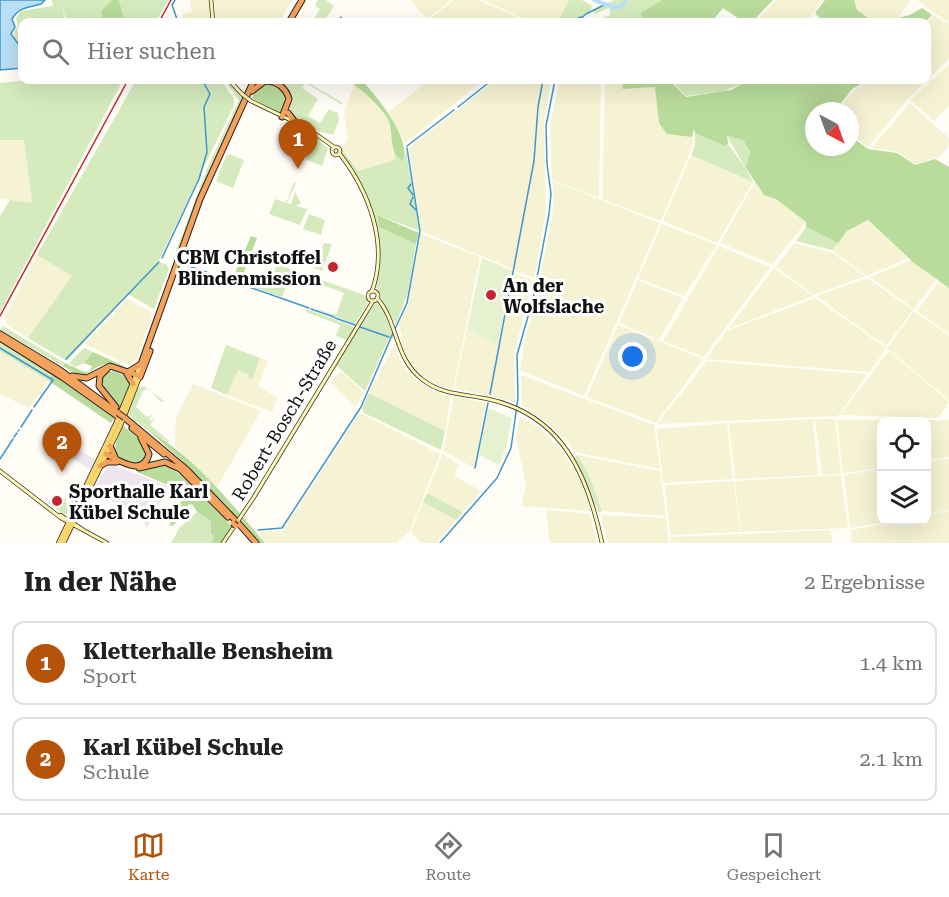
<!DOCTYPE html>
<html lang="de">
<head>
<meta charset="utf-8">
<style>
  :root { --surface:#fff; --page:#f2f2f2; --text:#202124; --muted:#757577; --line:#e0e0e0; --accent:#b45309 }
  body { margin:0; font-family:"Roboto Serif",serif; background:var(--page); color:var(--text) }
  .controls { position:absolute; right:18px; bottom:18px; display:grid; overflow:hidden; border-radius:12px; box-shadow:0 6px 24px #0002 }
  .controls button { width:54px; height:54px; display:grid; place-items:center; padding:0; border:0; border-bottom:2px solid var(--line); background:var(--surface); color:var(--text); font:30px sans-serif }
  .compass { position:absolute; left:805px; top:102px; width:54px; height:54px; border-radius:50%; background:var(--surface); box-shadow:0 6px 24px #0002; rotate:139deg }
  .you { position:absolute; left:633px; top:357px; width:21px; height:21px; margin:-15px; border:4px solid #fff; border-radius:50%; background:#1a73e8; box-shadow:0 0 0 9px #1a73e833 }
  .badge { display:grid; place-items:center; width:39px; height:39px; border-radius:50%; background:var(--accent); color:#fff; font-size:20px; font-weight:700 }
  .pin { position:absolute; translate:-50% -50px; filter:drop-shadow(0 2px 3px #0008) }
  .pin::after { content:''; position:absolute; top:32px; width:21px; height:18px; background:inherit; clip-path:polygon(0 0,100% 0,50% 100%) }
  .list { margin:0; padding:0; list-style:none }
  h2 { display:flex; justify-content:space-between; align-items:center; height:78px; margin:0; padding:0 24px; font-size:26px }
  h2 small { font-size:20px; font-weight:400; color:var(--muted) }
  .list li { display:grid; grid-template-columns:39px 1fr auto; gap:18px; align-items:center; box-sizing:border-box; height:84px; margin:0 12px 12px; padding:0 12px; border:2px solid var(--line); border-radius:12px }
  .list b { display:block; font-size:22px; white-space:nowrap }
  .list p { margin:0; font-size:20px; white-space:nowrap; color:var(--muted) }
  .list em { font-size:20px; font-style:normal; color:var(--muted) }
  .icon { flex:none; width:33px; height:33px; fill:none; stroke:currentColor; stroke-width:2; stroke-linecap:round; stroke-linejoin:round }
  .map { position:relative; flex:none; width:949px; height:543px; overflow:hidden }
  .search { position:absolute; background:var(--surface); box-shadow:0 6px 24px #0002; left:18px; right:18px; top:18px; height:66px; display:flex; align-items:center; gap:15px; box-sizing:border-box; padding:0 21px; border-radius:12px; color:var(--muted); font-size:22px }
  .sheet { height:270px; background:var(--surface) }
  nav { display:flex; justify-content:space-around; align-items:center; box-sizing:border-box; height:84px; border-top:2px solid var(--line); background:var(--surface); font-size:16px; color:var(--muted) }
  nav a { display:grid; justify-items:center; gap:3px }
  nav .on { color:var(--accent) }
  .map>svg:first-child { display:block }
  .industrial { fill:#eee6ef }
  .farmland { fill:#f6f3d4 }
  .green { fill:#d5ebbd }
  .forest { fill:#b9dc9c }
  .pitch { fill:#e6f2cf }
  .water { fill:#b9e0f7; stroke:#3f96cf; stroke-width:1.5 }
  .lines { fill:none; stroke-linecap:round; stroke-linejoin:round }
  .stream { stroke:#3f96cf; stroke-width:1.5 }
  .river { stroke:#b9e0f7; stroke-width:4 }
  .secondary-casing { stroke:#333; stroke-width:4.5 }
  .primary-casing { stroke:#222; stroke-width:6 }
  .highway-casing { stroke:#222; stroke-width:7 }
  .secondary { stroke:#fff6b0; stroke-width:3 }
  .primary { stroke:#f9d66b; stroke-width:4.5 }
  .highway { stroke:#f5a25d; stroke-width:5 }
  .rail { stroke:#c4262e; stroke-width:1.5 }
  .secondary-bridge-casing { stroke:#333; stroke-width:4.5; stroke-linecap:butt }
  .highway-bridge-casing { stroke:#222; stroke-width:7; stroke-linecap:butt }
  .secondary-bridge { stroke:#fff6b0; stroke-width:3 }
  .highway-bridge { stroke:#f5a25d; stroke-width:5 }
  .poi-dot { fill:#c4262e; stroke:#fff; stroke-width:2 }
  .labels { text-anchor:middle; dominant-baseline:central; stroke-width:6; stroke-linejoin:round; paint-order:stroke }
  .poi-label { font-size:18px; font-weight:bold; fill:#111; stroke:#fff; text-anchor:start }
  .street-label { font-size:18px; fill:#111; stroke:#fff }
</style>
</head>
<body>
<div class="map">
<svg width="949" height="543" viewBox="0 0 949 543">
  <rect width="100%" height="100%" fill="#fffdf5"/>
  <g class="industrial">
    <path d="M64 440 95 460 91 470 59 449Z"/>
    <path d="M113 465 168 486 147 528 135 512 106 499 93 488 107 468Z"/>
  </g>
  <g class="farmland">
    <path d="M190 0H209L211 22H183L182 14 192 12Z"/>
    <path d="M214 0H293L279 22H216Z"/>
    <path d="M410 0H451L427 19Z"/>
    <path d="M454 0H479L527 22H425Z"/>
    <path d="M484 0H569L558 22 526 20Z"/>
    <path d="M776 0H823L806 22H755Z"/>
    <path d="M854 0H910L897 19 882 22H874L857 10Z"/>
    <path d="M917 0H949V23Z"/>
    <path d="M934 15 949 25V59L908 99 868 147 850 134V111H837L854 91 870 80H926L927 23Z"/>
    <path d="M949 65V107L936 118 935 122 910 100Z"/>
    <path d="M430 80H484L405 143 388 112Z"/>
    <path d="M496 80H551L544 123 546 213 534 278 421 231 409 148Z"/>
    <path d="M560 80 601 82 599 198 552 180 550 126Z"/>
    <path d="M622 82 623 89 656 87 659 123 692 137 693 145 661 221 602 199 605 83Z"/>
    <path d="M354 85 364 92 388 120 396 160 358 172 342 147 348 138 344 112Z"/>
    <path d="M910 103 949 138V146L939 157 916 164 898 152 872 148Z"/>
    <path d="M0 140H24L32 204 0 198Z"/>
    <path d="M691 155 753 182 717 243 663 221Z"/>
    <path d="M552 181 660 223 584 396 520 370 525 336 532 316 552 217 554 194Z"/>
    <path d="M755 182 764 195 776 199 806 222 772 264 720 243Z"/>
    <path d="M867 220 908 258 867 276 832 250 847 231Z"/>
    <path d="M662 224 717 245 684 296 638 278Z"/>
    <path d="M421 234 480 257 453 390 433 383 417 371 406 356 400 340 402 336 399 324 408 302Z"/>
    <path d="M794 243 833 253 865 276 814 295 776 267Z"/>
    <path d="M719 246 770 267 704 357 663 341Z"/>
    <path d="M37 255 72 276 28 338 7 325 4 318Z"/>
    <path d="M911 260 936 279 914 309 870 277Z"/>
    <path d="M774 268 813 296 728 329Z"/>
    <path d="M515 273 533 280 514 354 515 402 458 389 455 386 467 329 500 345Z"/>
    <path d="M867 278 913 310 886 346 816 296Z"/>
    <path d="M638 280 683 298 659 340 619 323Z"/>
    <path d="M939 281 949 288V334L917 311Z"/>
    <path d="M815 298 886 348 870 372 706 359 726 331Z"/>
    <path d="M127 299 153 313 137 360 129 365 85 344Z"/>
    <path d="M914 311 949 336V400L887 348Z"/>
    <path d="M618 325 703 359 656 423 587 397Z"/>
    <path d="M394 345 402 364 414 378 432 390 451 397 445 431 369 393Z"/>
    <path d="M0 351 49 381 29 408 0 394Z"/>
    <path d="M889 351 949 402 938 418 840 415Z"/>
    <path d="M260 358 268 361 258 387 278 397 272 412 227 395 238 370 249 375 252 380Z"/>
    <path d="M707 361 866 374 867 375 838 416 657 424Z"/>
    <path d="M341 371 364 392 356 407 330 383Z"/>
    <path d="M521 375 654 425 660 469 578 453 549 424 522 405Z"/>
    <path d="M193 384 261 411 217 487 175 446 176 417Z"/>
    <path d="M454 396 486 403 475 468 443 451Z"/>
    <path d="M360 413 440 454 410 531 396 543H267L259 533 261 531 282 532Z"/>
    <path d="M520 417 540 428 562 450 583 485 591 511 521 506 526 486 516 438Z"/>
    <path d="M813 419 818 475 735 479 729 423Z"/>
    <path d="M815 419H835L841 474 822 475Z"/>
    <path d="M837 420H949V457L927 461 926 422H882L881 468 843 473Z"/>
    <path d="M727 423 733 479 663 483 657 429Z"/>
    <path d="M442 454 459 464 454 476 481 491 463 512 427 493Z"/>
    <path d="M578 455 660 471 666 516 602 511 589 475Z"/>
    <path d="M949 459V510L927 514V462Z"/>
    <path d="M881 469 882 520 891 521 850 528 844 475Z"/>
    <path d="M841 475 848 528 741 532 735 481Z"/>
    <path d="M734 481 740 532 670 535 665 485Z"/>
    <path d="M423 502 456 520 436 543H421L411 532Z"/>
    <path d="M546 510 590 514 597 543H550Z"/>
    <path d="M949 511V543H852L850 530 900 521 926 520 927 515Z"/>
    <path d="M601 515 666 518 669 543H608Z"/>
    <path d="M831 530 832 543H671L670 537Z"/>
  </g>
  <g class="green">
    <path d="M52 0H112L101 11 103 22H66L63 7 64 22H22L21 47 15 41 14 31 18 26 16 18 21 11 53 6Z"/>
    <path d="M119 0H168L156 22H125Z"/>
    <path d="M318 0H326L334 6 324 22 314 19 320 9 315 6Z"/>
    <path d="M569 0H582L592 6 591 10 576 22H573L575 19 570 22H558Z"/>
    <path d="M615 0H662L642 13 644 22H606L600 19 610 15 609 8 595 14 593 11 606 4 610 6 608 3Z"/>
    <path d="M29 80H123L0 312V216L10 200 32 203 24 140H0V83Z"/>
    <path d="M136 80H221L234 99V105L158 262 166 264 169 269 154 309 128 294 67 361 28 338 72 276 37 255Z"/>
    <path d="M224 80H228L242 97 174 262 173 259 208 166 239 100Z"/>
    <path d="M276 80H311L312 85 343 103 342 105 306 83 302 88 318 99 308 116 320 123 329 109 338 113 339 120 333 135 315 130 316 133 297 122 290 113V93Z"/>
    <path d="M676 80H738L741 84 724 91 686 96 675 84Z"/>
    <path d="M695 133 725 146 728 144 745 167 727 136 743 140 750 152 746 169 753 182 691 155 695 145Z"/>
    <path d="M314 137 328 148 322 166 305 159Z"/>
    <path d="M405 146 420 231 377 215 379 227 416 244 408 292 396 324 380 300H382L378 291 379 299 376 289 378 290 376 288C381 233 375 199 341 154V148L358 171 395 160 394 152 400 160 406 154Z"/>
    <path d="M229 154 244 160 233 188 216 181 226 156Z"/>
    <path d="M294 182 296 183 287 203 291 204 295 192 301 203 296 206 307 209 300 225 269 214 275 199 286 203Z"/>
    <path d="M309 214 325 220 321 235 303 229Z"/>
    <path d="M806 227 838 243 832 250 796 241Z"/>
    <path d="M324 243 332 244 322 271 314 268Z"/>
    <path d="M277 264 293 270 282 297 250 286 254 274 271 279Z"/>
    <path d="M313 277 367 296 368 302 355 324 305 305 336 315 344 293 312 281Z"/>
    <path d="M375 303C388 307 390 323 394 336L392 339 389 338 365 391 336 365Z"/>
    <path d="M306 309 355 327 347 340 336 336 340 325 306 312Z"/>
    <path d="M3 326 65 363 63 366 0 330Z"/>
    <path d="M0 341 52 374 49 381 0 351Z"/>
    <path d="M226 345 260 358 252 380 248 378 249 375 238 370 227 395 211 388Z"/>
    <path d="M84 348 93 352 84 363 75 367 69 363Z"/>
    <path d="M144 386 164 401 161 402 148 388 143 391 136 407 147 417 152 415 149 419 151 421 157 415 150 425 173 444 147 430 127 414 138 388Z"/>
    <path d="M369 393 445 431 441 450 364 413 362 409Z"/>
    <path d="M578 455 589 475 602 511 599 513 574 458Z"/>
    <path d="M82 483 71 508 85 485 69 514H63L48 503 50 500 60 506 71 491 65 502 70 504Z"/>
    <path d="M427 493 463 512 456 520 423 502Z"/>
    <path d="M197 512 211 521 214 536 211 543H171L180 527Z"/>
  </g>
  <g class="forest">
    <path d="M112 0H119L125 22H103L101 11Z"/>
    <path d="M662 0H773L752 22H744L723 8 713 20 715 22H644L641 13Z"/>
    <path d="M825 0H854L857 10 874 22H824L815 13Z"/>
    <path d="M922 8 932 15 925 22H882L910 15Z"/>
    <path d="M357 80H361C376 94 413 141 403 161 387 152 395 132 387 118 379 106 366 93 354 85Z"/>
    <path d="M597 80H674L671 82 686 97 731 90 749 80H869L852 89 835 111H814V147H850V136L868 149 897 153 915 165 935 159 949 167V288L914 263 868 220 847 231 838 243 806 227V222L776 199 764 195 746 168 750 152 743 140 727 136 728 144 725 146 695 133 694 129 692 137 667 134 659 123 655 87 623 89 622 82 606 84Z"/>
    <path d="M267 83 284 92 287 100 281 114 252 98 257 88Z"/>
    <path d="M377 215 419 233 416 244 379 227Z"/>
    <path d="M251 236 257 238 241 280 233 278Z"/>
    <path d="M93 352 126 367C120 367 113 363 107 364 84 368 91 386 63 366L65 363 82 371 89 372 92 366 84 363Z"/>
    <path d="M112 371 127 376 131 385 121 407 102 388 101 379 107 372Z"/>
    <path d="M52 374 115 418 111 423 49 381Z"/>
    <path d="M123 426 143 442 147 451 144 462 134 465C109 454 113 448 123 426Z"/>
    <path d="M148 430C196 458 229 501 265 543H259L178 457Z"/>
    <path d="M165 464 182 476 232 526 221 543H211L214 536 211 534V521L197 512 193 505 189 504 174 525 169 526 182 499 168 485 137 472Z"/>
  </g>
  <g class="pitch">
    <path d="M482 258 513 271 498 345 467 329Z"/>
    <path d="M488 408 512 418 506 448 499 465 479 455Z"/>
  </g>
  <path class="water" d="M0 0H45L41 4C29 8 20 6 12 19L15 27 11 34 22 49V68L0 70Z"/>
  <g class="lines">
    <g class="stream">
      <path d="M175 0 172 5 178 22"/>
      <path d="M338 22 341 17"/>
      <path d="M569 22 581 17"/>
      <path d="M577 22 586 14 606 4"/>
      <path d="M458 107 492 80"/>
      <path d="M407 146 454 110"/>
      <path d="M411 184 408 188 413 195"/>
      <path d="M413 197 410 204 416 210"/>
      <path d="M162 258 199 179 207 152 204 107 210 94 202 80"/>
      <path d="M186 265 246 286"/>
      <path d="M249 287 309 308"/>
      <path d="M311 309 334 317"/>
      <path d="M335 318 355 325"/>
      <path d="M360 327 389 337"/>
      <path d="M395 329 407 303 420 231 407 148"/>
      <path d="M0 348 53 380 34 407"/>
      <path d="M66 359 159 262"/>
      <path d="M490 394 534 161 538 107 543 80"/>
      <path d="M21 427 32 410"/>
      <path d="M18 431 19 430"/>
      <path d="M14 437 17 433"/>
      <path d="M0 459 13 439"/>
      <path d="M475 468 488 403"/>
      <path d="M258 530 282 528 361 407 393 333"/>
      <path d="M440 543 497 478 511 448 518 398 517 355 533 299 549 214 551 194 547 164 546 126 555 80"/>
    </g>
    <path class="river" d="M594 0 616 8 623 5 626 0"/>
    <g class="secondary-casing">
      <g id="secondary">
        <path d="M211 0 213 22"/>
        <path d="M229 80 242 94"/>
        <path d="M251 101 307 128 334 147"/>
        <circle cx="336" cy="151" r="4"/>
        <path d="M339 153C369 191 389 244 372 291"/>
        <circle cx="373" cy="296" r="5"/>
        <path d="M377 298C399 323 394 359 423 380 442 395 465 394 488 399 563 415 588 476 602 543"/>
        <path d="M0 471 61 518 107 543"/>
        <path d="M60 515 82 529"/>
        <path d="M223 543 254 497 373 301"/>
      </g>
    </g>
    <g class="primary-casing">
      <g id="primary">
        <path d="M59 543 116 424 141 364"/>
        <path d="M63 543 120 426 139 377"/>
      </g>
    </g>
    <g class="highway-casing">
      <g id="highway">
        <path d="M289 22 302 0"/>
        <path d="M252 91 265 81C277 81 286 88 289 99L282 117"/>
        <path d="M288 113 295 122"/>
        <path d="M0 334 60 370 118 413"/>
        <path d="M0 338 62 377 117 416"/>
        <path d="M107 369 100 376 99 386 116 407"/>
        <path d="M128 372 141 364 200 199 254 80"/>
        <path d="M127 374 133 384"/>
        <path d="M72 376 87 378 110 366 137 375"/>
        <path d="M140 377 150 351"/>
        <path d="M125 418 187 470 235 520"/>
        <path d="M132 428 164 454"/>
        <path d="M110 446 115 457"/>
        <path d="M106 454C120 461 143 477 149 454L141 438"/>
        <path d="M100 466 107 462H117"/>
        <path d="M177 466 228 517"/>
        <path d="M139 468 165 462 178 468"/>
        <path d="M238 523 256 543"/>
      </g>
    </g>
    <use href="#secondary" class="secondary"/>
    <use href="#primary" class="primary"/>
    <use href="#highway" class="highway"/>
    <g class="rail">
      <path d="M159 22 171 0"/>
      <path d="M0 316 128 80"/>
    </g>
    <g class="secondary-bridge-casing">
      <path id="secondary-bridge" d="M242 94 251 101"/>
    </g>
    <g class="highway-bridge-casing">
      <g id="highway-bridge">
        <path d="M118 413 125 418"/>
        <path d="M233 523 236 526"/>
      </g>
    </g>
    <use href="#secondary-bridge" class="secondary-bridge"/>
    <use href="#highway-bridge" class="highway-bridge"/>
  </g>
  <g class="poi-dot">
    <circle cx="333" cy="267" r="6"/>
    <circle cx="491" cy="295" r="6"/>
    <circle cx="57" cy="501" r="6"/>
  </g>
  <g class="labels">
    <g class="poi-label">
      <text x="321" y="257" text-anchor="end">CBM Christoffel<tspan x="321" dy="21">Blindenmission</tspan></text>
      <text x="503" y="285">An der<tspan x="503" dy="21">Wolfslache</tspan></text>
      <text x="69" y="491">Sporthalle Karl<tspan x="69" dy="21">Kübel Schule</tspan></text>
    </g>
    <g class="street-label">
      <text transform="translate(284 420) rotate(-59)">Robert-Bosch-Straße</text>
    </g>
  </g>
</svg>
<div class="controls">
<button><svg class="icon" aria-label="locate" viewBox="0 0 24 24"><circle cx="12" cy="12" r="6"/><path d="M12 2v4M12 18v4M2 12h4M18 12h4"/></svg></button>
<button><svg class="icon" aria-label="layers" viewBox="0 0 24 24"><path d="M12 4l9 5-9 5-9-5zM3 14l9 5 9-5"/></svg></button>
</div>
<svg class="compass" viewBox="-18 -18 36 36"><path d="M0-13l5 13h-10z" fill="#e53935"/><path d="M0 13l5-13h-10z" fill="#757577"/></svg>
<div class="you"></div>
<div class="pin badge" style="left:298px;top:169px">1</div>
<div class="pin badge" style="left:62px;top:472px">2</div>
<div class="search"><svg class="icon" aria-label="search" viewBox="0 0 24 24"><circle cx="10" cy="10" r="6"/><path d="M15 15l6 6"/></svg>Hier suchen</div>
</div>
<section class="sheet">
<h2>In der Nähe<small>2 Ergebnisse</small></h2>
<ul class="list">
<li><span class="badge">1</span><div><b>Kletterhalle Bensheim</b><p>Sport</p></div><em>1.4 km</em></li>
<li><span class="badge">2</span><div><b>Karl Kübel Schule</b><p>Schule</p></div><em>2.1 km</em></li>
</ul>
</section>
<nav>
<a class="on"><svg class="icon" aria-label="map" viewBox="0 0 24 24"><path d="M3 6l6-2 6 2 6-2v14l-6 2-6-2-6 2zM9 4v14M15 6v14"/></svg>Karte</a>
<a><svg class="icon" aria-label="directions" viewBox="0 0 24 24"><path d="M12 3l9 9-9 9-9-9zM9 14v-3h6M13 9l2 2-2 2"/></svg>Route</a>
<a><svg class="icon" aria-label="saved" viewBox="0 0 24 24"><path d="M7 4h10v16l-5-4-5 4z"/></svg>Gespeichert</a>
</nav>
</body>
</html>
